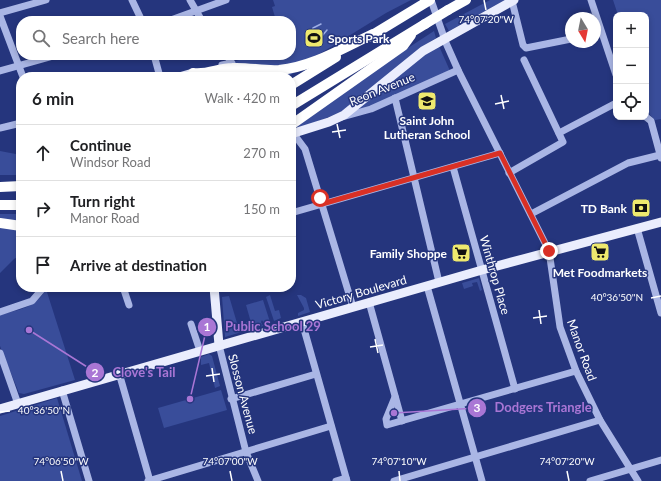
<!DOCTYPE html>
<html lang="en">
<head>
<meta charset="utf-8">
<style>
  :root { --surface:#fff; --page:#f2f2f2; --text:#202124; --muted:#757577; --line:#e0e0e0 }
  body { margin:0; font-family:Lato,sans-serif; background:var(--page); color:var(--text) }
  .controls { position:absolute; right:12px; top:12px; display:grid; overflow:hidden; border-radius:8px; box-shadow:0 2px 6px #0003 }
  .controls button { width:36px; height:36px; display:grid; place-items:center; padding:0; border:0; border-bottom:1px solid var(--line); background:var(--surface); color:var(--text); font:20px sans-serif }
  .compass { position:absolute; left:565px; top:12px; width:36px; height:36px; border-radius:50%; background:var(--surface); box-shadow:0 2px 6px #0003; rotate:170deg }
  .stop { position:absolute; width:12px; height:12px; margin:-9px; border:3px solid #d93025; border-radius:50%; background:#fff }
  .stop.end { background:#d93025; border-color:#fff; box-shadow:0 1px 4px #0008 }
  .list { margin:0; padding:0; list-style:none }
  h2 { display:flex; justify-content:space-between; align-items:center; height:52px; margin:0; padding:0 16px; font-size:17px }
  h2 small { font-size:13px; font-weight:400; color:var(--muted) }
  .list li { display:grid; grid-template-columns:26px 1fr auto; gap:12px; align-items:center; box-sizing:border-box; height:56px; padding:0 16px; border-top:1px solid var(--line) }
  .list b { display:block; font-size:15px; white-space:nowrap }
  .list p { margin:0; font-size:13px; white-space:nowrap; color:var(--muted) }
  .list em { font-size:13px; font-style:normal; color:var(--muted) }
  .icon { flex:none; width:22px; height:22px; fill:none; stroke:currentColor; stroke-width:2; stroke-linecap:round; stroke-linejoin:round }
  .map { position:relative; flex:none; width:661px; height:481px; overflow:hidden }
  .search { position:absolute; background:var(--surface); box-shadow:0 2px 6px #0003; left:16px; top:16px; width:280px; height:44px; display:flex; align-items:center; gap:10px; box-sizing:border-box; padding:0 14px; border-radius:16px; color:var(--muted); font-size:15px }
  .panel { position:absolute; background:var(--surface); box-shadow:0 2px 6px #0003; left:16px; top:72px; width:280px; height:220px; border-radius:16px }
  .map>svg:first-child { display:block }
  .green { fill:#394d9a }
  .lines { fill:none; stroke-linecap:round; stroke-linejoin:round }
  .stream { stroke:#9eaee6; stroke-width:1.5 }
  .minor { stroke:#aab6e5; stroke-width:7 }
  .major { stroke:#eaedfd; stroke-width:9 }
  .highway { stroke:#fff; stroke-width:10 }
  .highway-bridge { stroke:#fff; stroke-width:10 }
  .route { stroke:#d93025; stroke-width:5 }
  .ticks { fill:none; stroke:#fff; stroke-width:1.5 }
  .labels { text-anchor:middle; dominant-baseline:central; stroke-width:3; stroke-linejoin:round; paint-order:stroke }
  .poi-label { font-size:12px; font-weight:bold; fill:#fff; stroke:#25357d }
  .street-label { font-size:12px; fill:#fff; stroke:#25357d }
  .ticks-label { font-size:10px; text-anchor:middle; fill:#fff; stroke:#25357d; stroke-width:3; stroke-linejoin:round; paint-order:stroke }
  .leader { fill:none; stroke:#a976d5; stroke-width:1.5 }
  .callout-dot { fill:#a976d5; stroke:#25357d; stroke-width:1.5 }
  .mark-label { font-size:12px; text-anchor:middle; font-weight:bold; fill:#fff }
  .callout-label { font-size:13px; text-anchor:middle; font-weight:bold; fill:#a976d5; stroke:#25357d; stroke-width:3; stroke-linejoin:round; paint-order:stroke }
</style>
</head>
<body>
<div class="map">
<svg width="661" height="481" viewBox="0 0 661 481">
  <rect width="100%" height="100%" fill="#25357d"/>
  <g class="green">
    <path d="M273 0H411L386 13 321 53 305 60 288 66 206 70 256 55H291V21H264L275 17 272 7 275 6Z"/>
    <path d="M490 0H505L449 31 445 24Z"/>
    <path d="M613 0H661V119L655 120 650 115 646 102V15H618Z"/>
    <path d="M434 31 436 38C402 59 376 92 342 111 328 118 313 123 299 128L296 127 365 76Z"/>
    <path d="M439 46 450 71 367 108 356 110 420 57Z"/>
    <path d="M235 70H299L287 77H196Z"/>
    <path d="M0 151 21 155V175H0Z"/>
    <path d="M0 214H21V223L0 221Z"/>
    <path d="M0 226 21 229V255L14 259 0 273Z"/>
    <path d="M479 278 482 290 480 291 477 282 472 283 473 286 464 289 462 283Z"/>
    <path d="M46 289 75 380 24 394 19 393 0 346V315C20 309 36 308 46 289Z"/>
    <path d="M270 295 275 311 279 310 281 318 274 321 266 297Z"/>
    <path d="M297 295H301L306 298 310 312 298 316V313L304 310V308Z"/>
    <path d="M229 296 237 323 238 324 242 323 245 331 225 337 222 297Z"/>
    <path d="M263 300 270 322 266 323 271 324 265 325 262 320 261 322 263 326 248 330 246 322 250 321V319L246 305Z"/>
    <path d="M209 354 212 356 220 386 215 388 209 363 201 365V357Z"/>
    <path d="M221 390 227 410 164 428 158 408Z"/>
    <path d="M57 398 82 481H0V416Z"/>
  </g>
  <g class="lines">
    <g class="stream">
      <path d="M311 34 313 28 321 24"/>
      <path d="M314 37 322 36 327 30"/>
    </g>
    <g class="minor">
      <path d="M132 0 142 21"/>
      <path d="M190 0 202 21"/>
      <path d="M431 0 446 43 458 70 549 251 560 327 576 371 600 420 638 481"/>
      <path d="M591 0 616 75"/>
      <path d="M512 1 523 45 526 48 571 39"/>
      <path d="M0 13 46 0"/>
      <path d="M0 16 23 77"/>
      <path d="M168 21 226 0"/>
      <path d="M154 55 160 77"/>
      <path d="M222 65 232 63 226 55"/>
      <path d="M0 71 57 55"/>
      <path d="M395 98 439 282"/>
      <path d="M342 117 371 109 458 70"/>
      <path d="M646 117 651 121 661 158"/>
      <path d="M0 128 21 123"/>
      <path d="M293 133 305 149 353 307"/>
      <path d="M559 133 616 103"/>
      <path d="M453 167 515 389"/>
      <path d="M509 173 563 142 524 60"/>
      <path d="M291 213 500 153"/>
      <path d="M531 214 628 163 660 155"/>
      <path d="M637 228 661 313"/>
      <path d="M427 286 482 481"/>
      <path d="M123 287 129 305"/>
      <path d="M369 302 402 421"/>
      <path d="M0 312 32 301 44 287"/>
      <path d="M302 322 347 481"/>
      <path d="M191 324 200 351"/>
      <path d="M219 345 246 452 258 481"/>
      <path d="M0 353 18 404"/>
      <path d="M119 373 150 481"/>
      <path d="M62 390 89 481"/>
      <path d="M395 397 386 419 387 425 576 371"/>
      <path d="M231 399 316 374"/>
      <path d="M148 481 331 426"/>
      <path d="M336 481 346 478"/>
      <path d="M394 481 600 420"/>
      <path d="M590 481 661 460"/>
    </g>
    <g class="major">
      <path d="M179 77 193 73"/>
      <path d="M291 134 329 122 344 115 423 51 514 0"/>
      <path d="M214 287 219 345"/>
      <path d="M0 409 482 270 661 222"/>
    </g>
    <g class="highway">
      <path d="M448 10 466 0"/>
      <path d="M369 37 430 0"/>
      <path d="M193 73C207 75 219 68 232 68 248 67 263 71 279 70 312 67 343 48 373 34"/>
      <path d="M291 85 336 57"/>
      <path d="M291 106 425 24"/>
      <path d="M291 125 403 46 411 35"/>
      <path d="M0 187 21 186"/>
      <path d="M0 205H21"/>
      <path d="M0 223 21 226"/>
    </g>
    <path class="highway-bridge" d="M425 24 448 10"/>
  </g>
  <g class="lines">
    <path class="route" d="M320 198 322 204 500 153 549 251"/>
  </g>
  <path class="ticks" d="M484 0 486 10M501 95 504 109M495 104 509 101M337 124 340 138M332 132 346 130M651 298 661 296M539 310 541 324M533 318 547 316M375 339 378 353M370 347 383 345M212 368 214 382M206 376 220 374M0 412 10 411M61 471 63 481M230 471 232 481M399 471 400 481M567 471 569 481"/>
  <defs>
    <g id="stadium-square" transform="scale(1)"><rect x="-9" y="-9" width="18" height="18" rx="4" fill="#eee96e" stroke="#25357d"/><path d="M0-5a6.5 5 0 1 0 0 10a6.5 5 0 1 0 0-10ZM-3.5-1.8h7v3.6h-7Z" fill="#111"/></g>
    <g id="school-square" transform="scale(1)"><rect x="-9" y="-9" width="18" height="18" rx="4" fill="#eee96e" stroke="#25357d"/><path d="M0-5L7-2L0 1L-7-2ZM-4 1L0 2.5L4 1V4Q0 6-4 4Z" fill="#111"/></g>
    <g id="bank-square" transform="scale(1)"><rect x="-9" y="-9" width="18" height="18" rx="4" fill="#eee96e" stroke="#25357d"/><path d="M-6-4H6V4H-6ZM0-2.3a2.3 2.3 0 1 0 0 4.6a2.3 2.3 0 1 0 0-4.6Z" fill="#111"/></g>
    <g id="supermarket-square" transform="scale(1)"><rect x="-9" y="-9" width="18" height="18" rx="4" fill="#eee96e" stroke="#25357d"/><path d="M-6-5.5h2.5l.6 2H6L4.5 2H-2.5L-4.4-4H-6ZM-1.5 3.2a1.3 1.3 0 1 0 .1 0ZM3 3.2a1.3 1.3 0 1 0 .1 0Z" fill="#111"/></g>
  </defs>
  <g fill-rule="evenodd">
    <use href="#stadium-square" x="314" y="38"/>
    <use href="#school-square" x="427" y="101"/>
    <use href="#bank-square" x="641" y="208"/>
    <use href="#supermarket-square" x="600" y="252"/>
    <use href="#supermarket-square" x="461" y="253"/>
  </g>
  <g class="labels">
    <g class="poi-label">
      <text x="328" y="38" text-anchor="start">Sports Park</text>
      <text x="427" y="120">Saint John<tspan x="427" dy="14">Lutheran School</tspan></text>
      <text x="627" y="208" text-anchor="end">TD Bank</text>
      <text x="447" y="253" text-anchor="end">Family Shoppe</text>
      <text x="600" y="272">Met Foodmarkets</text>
    </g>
    <g class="street-label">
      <text transform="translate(382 89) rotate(-22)">Reon Avenue</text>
      <text transform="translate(495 275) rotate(74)">Winthrop Place</text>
      <text transform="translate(361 292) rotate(-16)">Victory Boulevard</text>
      <text transform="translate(582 350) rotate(70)">Manor Road</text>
      <text transform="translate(243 394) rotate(75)">Slosson Avenue</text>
    </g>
  </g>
  <g class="ticks-label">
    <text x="486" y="23">74°07'20"W</text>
    <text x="617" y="301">40°36'50"N</text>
    <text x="44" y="414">40°36'50"N</text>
    <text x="61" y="465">74°06'50"W</text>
    <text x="230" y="465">74°07'00"W</text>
    <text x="399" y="465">74°07'10"W</text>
    <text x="567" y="465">74°07'20"W</text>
  </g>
  <path class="leader" d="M190 399L207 327M29 330L95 372M394 413L477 408"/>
  <g class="callout-dot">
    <circle cx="190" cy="399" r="4"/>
    <circle cx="29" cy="330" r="4"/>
    <circle cx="394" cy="413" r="4"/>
    <circle cx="207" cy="327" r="10"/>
    <circle cx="95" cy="372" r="10"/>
    <circle cx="477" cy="408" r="10"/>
  </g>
  <g class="mark-label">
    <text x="207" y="331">1</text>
    <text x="95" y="377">2</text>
    <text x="477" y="412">3</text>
  </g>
  <g class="callout-label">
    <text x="273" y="331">Public School 29</text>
    <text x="144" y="377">Clove's Tail</text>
    <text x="543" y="412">Dodgers Triangle</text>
  </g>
</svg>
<div class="controls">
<button>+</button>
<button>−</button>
<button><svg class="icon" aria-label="locate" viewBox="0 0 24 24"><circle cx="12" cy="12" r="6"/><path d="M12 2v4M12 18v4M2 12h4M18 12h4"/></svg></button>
</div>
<svg class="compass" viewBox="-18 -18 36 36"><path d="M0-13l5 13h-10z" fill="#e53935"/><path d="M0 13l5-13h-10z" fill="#757577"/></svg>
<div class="stop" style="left:320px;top:198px"></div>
<div class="stop end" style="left:549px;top:251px"></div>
<div class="search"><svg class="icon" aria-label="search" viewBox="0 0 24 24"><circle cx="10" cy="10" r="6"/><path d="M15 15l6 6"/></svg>Search here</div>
<section class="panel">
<h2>6 min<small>Walk · 420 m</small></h2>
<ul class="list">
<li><svg class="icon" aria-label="ahead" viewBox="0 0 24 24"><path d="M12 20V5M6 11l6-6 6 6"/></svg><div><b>Continue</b><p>Windsor Road</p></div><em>270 m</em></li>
<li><svg class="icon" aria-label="right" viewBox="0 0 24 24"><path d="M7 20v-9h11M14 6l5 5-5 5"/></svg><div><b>Turn right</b><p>Manor Road</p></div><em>150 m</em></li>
<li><svg class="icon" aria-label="arrive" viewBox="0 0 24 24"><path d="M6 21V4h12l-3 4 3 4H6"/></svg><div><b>Arrive at destination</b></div></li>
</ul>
</section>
</div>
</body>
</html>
